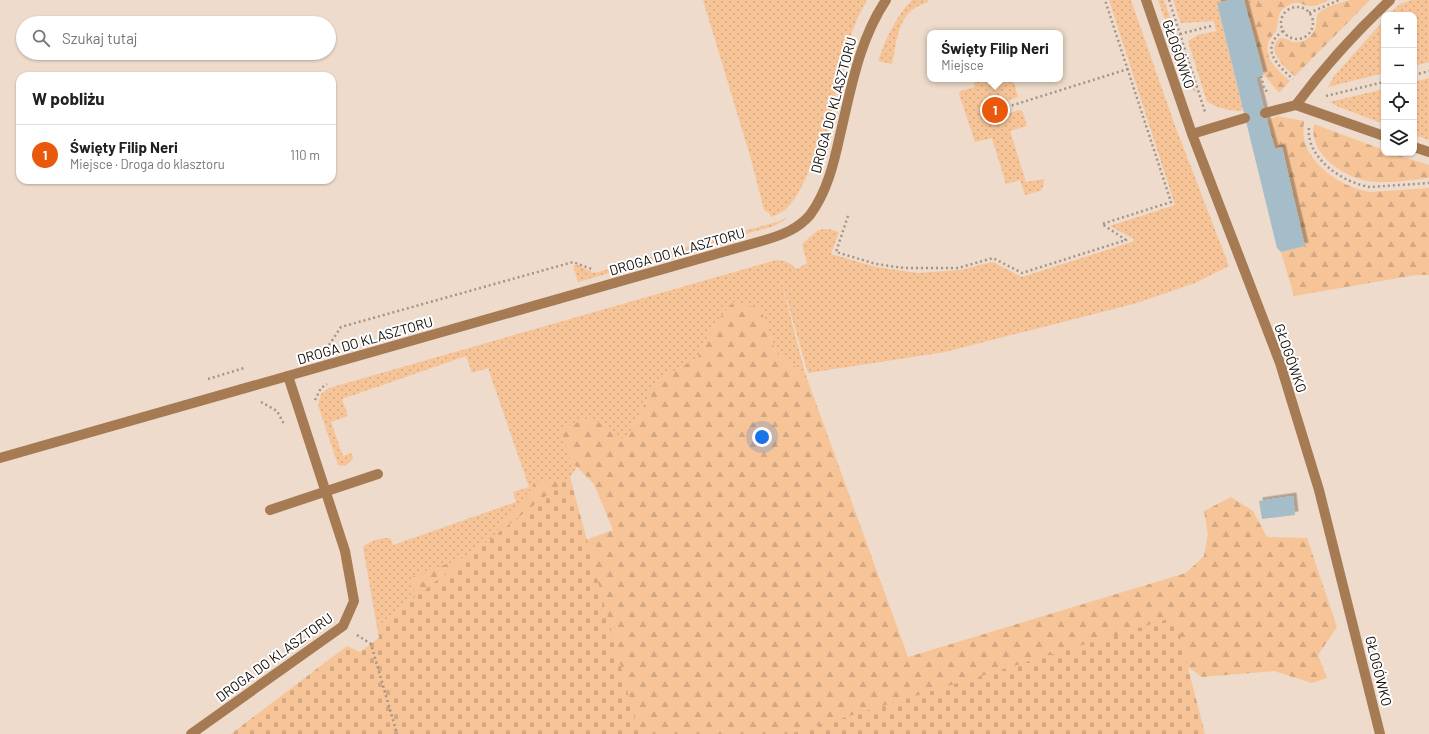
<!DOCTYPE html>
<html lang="pl">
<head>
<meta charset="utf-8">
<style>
  :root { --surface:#fff; --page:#f6f6f6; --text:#202124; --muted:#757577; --line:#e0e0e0; --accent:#ea580c }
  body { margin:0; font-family:Barlow,sans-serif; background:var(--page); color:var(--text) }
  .controls { position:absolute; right:12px; top:12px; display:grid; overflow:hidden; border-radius:8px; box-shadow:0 1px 3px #0004 }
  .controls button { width:36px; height:36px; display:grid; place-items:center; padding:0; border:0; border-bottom:1px solid var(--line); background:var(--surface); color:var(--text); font:20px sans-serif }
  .you { position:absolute; left:762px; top:437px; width:14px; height:14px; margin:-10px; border:3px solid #fff; border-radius:50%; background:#1a73e8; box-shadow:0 0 0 6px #1a73e833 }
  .badge { display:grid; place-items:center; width:26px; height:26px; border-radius:50%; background:var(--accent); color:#fff; font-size:13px; font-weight:700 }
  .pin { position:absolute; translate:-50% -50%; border:2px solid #fff; box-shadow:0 1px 4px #0006 }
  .popup { position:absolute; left:927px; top:30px; width:136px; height:52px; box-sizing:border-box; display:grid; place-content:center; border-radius:8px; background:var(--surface); filter:drop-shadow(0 1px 3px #0005); font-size:13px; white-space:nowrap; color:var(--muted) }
  .popup b { font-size:15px; color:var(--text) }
  .popup::after { content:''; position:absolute; left:50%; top:100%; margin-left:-8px; border:8px solid transparent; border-top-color:var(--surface) }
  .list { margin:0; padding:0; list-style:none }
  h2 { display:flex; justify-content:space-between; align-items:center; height:52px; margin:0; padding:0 16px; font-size:17px }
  h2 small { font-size:13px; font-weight:400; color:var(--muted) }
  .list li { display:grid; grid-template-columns:26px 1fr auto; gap:12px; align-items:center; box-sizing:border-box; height:60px; padding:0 16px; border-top:1px solid var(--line) }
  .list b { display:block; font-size:15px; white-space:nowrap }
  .list p { margin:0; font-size:13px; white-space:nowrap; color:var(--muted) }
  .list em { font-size:13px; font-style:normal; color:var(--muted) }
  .icon { flex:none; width:22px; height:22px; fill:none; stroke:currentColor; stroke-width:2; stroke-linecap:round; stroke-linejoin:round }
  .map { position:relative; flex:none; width:1429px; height:734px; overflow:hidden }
  .search { position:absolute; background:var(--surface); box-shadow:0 1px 3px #0004; left:16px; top:16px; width:320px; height:44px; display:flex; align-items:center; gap:10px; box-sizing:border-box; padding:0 14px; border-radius:22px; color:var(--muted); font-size:15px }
  .panel { position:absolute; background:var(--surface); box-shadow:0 1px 3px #0004; left:16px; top:72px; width:320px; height:112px; border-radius:12px }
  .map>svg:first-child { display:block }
  .grass { fill:url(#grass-dots) }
  .forest { fill:url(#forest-firs) }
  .cemetery { fill:url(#cemetery-stones) }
  .building { fill:#a5bcc9; filter:url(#shadow) }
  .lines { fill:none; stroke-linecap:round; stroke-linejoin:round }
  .path { stroke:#a29488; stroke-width:2.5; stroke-dasharray:2 3; stroke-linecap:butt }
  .service { stroke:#a67a53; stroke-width:10 }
  .minor { stroke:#a67a53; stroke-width:10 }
  .labels { text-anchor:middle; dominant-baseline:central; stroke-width:4; stroke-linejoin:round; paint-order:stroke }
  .street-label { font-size:14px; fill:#120c07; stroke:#fff }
</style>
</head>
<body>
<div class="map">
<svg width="1429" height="734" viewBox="0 0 1429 734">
  <defs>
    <pattern id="grass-dots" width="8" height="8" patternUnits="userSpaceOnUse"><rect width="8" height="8" fill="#f6c497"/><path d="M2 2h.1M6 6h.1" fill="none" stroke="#d2a781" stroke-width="1.8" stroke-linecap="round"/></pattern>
    <pattern id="forest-firs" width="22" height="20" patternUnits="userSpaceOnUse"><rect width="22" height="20" fill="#f6c497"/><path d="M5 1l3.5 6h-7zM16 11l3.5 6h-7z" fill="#d2a781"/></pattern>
    <pattern id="cemetery-stones" width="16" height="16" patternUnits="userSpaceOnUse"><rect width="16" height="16" fill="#f6c497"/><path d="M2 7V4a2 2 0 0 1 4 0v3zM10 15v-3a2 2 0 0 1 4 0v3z" fill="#d2a781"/></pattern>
    <filter id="shadow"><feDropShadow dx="3.5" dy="-3.5" stdDeviation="0" flood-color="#0004"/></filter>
  </defs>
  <rect width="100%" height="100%" fill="#eedbcb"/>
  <g class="grass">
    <path d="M703 0H867L857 19 845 51 823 154 816 152C808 172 801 195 785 210 781 213 775 215 771 217L769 213 764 210 751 159Z"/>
    <path d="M912 0H928V2C897 11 898 37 892 64L878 61C886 39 895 17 912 0Z"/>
    <path d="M1109 0H1131L1174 123 1229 266 1195 283 1137 303 945 352 808 373 781 280 805 373 776 353 761 309 716 322 698 357 656 382 626 440 577 467 570 477 377 627 363 547C371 540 380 538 390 538L393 545 516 502 513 492 529 487 488 368 472 373 466 356 342 399 348 416 331 422 343 456 352 453 353 459 345 466 338 465 318 405 321 394 329 388 776 260C785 260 790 263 797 269L807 263 802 244C817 231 819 225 839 232L831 254 876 267 918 273 960 270 993 262 1022 277 1132 242 1134 239 1110 226 1175 205Z"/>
    <path d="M1158 0H1164L1196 93 1186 81Z"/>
    <path d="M1173 0H1229L1217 4 1243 110C1230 112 1219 108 1207 102L1188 41 1198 35 1216 31 1214 21 1181 23Z"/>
    <path d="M1244 0H1271L1245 6Z"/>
    <path d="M1412 0H1429V62L1414 66V15H1388L1400 4Z"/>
    <path d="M1384 20V73L1328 87 1335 75Z"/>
    <path d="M1429 78V140L1414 135V82Z"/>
    <path d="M973 79H994L995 81 1000 79H1013L1018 97 988 108 991 118 1020 110 1023 112 1027 126 1010 131 1026 182 1044 179 1043 187 1040 191 1025 195 1020 180 1006 184 992 138 975 142 959 94 960 91 975 87Z"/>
    <path d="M1384 89V124L1339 107 1330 102Z"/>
    <path d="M785 218 786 219 774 226 578 282 573 265H578L594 273 780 221Z"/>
  </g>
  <g class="forest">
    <path d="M1271 0H1330C1324 2 1316 7 1309 6 1301 5 1299 0 1289 5 1277 11 1279 17 1277 28 1276 33 1271 36 1269 41 1262 58 1279 71 1290 81L1279 93 1264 75 1245 6Z"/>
    <path d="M1350 0H1370L1295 76C1286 69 1263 48 1281 38 1286 38 1289 41 1293 42 1304 44 1314 36 1316 26 1317 22 1316 17 1318 14 1325 6 1340 3 1350 0Z"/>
    <path d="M1277 116 1304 121C1303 129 1303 138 1306 146 1316 170 1345 188 1370 192L1429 188V275H1416L1294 296 1281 252 1305 246 1282 147 1275 149 1267 121Z"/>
    <path d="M1314 124 1384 150V153H1391L1429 165V178C1413 180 1383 184 1368 181 1343 177 1308 153 1314 124Z"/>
    <path d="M733 302 761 309 776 353 805 373 908 657 1186 573 1204 556 1208 534 1204 511 1231 497 1253 511 1267 537 1307 538 1337 627 1318 655 1327 678 1312 683 1274 671 1202 677 1175 658 847 734H617L564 548 613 530 594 484 571 461 560 430 590 417 626 440 656 382 698 357 716 322Z"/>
    <path d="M562 481 572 501 415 598 412 577 481 551 532 488 534 482Z"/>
  </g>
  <g class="cemetery">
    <path d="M570 477 639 734H231L347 646 360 652 379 638 377 627Z"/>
    <path d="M1175 617 1205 734H790Z"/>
  </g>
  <g class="building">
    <path d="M1229 0H1244L1264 75 1256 77 1265 113 1275 149 1282 147 1305 246 1281 252 1277 248 1217 3Z"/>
    <path d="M1293 496 1295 515 1262 519 1259 501Z"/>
  </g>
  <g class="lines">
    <g class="path">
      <path d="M1169 0 1205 112"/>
      <circle cx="1297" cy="23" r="16"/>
      <path d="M1309 13 1339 0"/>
      <path d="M1283 31C1259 48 1277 65 1293 79"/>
      <path d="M1180 34 1211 26"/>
      <path d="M1414 75 1429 71"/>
      <path d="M1261 76 1264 88 1269 94"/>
      <path d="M1326 96 1384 82"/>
      <path d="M1007 107 1128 69"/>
      <path d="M1309 128C1306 158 1343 183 1370 187L1429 183"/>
      <path d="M848 216 836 252 876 264 904 268H958L993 258 1022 273 1126 240 1102 224 1171 202 1105 0"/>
      <path d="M329 345 341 327 573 262 594 270"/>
      <path d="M208 379 244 368"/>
      <path d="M315 400 321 388 327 384"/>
      <path d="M261 402 277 411 284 424"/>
      <path d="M357 635 371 644 397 734"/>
    </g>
    <g class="service">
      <path d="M1296 105C1324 67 1356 32 1390 0"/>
      <path d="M1265 113 1296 105 1384 136"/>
      <path d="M1192 134 1245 118"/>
      <path d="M1414 147 1429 152"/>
      <path d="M270 510 378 474"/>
    </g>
    <g class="minor">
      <path d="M1146 0 1192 134 1280 363 1319 490 1380 734"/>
      <path d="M0 458 765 240C782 235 798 229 810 215 827 192 834 163 840 135 851 89 859 40 886 0"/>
      <path d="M191 734 343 626 354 601 345 551 288 376"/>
    </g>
  </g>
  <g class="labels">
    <g class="street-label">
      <text transform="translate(1179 54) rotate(71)">GŁOGÓWKO</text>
      <text transform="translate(833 105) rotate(-75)">DROGA DO KLASZTORU</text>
      <text transform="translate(677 251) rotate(-16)">DROGA DO KLASZTORU</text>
      <text transform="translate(365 340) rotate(-16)">DROGA DO KLASZTORU</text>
      <text transform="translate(1291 358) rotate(71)">GŁOGÓWKO</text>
      <text transform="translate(274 657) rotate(-36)">DROGA DO KLASZTORU</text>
      <text transform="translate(1379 671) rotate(76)">GŁOGÓWKO</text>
    </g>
  </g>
</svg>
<div class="controls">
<button>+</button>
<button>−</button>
<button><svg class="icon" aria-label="locate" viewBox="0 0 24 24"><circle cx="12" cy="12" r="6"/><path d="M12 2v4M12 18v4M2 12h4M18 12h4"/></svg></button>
<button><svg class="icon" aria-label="layers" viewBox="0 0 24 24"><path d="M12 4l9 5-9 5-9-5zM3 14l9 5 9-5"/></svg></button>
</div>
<div class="you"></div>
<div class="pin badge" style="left:995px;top:110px">1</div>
<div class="popup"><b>Święty Filip Neri</b>Miejsce</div>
<div class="search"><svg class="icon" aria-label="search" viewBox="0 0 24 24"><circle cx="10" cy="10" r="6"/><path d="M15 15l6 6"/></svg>Szukaj tutaj</div>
<section class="panel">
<h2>W pobliżu<small></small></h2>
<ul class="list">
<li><span class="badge">1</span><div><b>Święty Filip Neri</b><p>Miejsce · Droga do klasztoru</p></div><em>110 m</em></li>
</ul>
</section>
</div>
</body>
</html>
